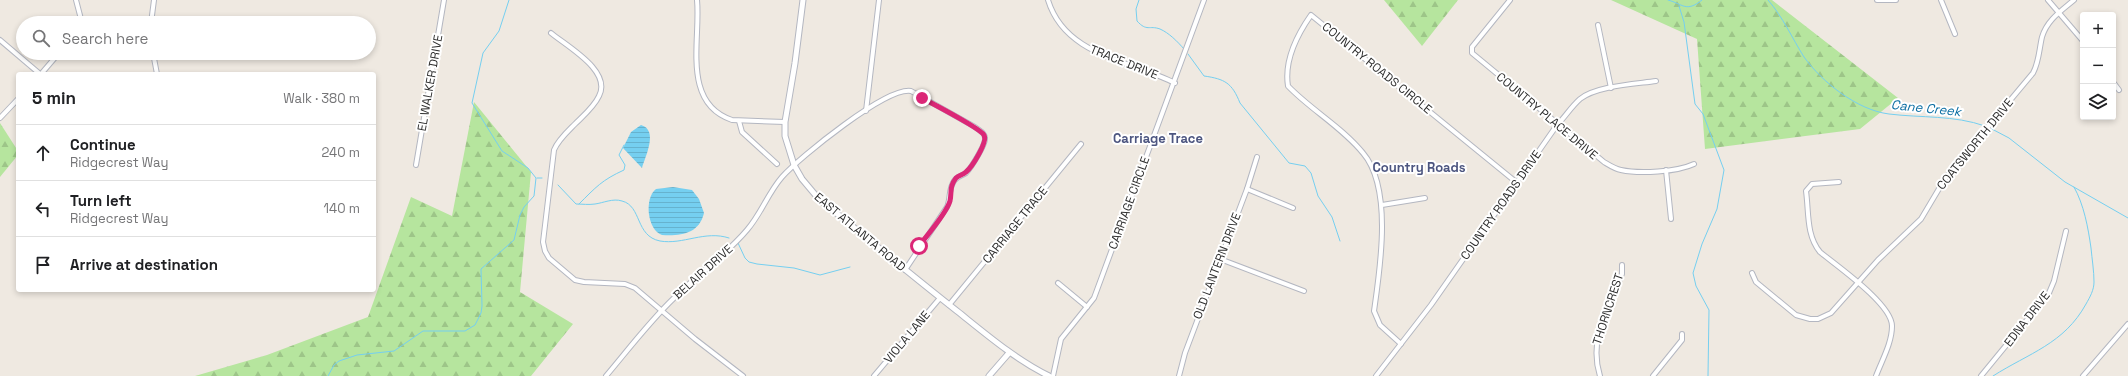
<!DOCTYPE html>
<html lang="en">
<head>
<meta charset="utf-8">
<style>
  :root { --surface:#fff; --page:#f2f2f2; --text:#202124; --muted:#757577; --line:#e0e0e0 }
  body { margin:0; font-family:"Space Grotesk",sans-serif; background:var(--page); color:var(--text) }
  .controls { position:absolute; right:12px; top:12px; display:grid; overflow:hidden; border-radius:4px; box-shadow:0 2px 6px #0003 }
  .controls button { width:36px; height:36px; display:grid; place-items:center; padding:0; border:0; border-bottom:1px solid var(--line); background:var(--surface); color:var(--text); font:20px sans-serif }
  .stop { position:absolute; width:12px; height:12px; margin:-9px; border:3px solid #db2777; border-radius:50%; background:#fff }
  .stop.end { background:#db2777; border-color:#fff; box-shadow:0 1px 4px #0008 }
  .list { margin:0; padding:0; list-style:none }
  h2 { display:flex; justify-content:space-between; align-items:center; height:52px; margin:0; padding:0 16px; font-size:17px }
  h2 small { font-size:13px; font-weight:400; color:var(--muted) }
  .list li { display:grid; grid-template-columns:26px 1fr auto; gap:12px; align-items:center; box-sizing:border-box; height:56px; padding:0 16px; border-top:1px solid var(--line) }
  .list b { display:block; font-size:15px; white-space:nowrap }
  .list p { margin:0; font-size:13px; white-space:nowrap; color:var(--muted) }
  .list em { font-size:13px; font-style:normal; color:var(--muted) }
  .icon { flex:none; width:22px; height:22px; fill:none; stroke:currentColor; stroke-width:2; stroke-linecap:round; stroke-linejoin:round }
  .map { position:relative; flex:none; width:2128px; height:376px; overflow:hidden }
  .search { position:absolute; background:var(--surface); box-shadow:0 2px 6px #0003; left:16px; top:16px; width:360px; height:44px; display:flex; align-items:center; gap:10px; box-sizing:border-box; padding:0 14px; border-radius:22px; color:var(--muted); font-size:15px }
  .panel { position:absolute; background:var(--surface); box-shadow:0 2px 6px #0003; left:16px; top:72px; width:360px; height:220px; border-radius:4px }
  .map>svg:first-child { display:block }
  .forest { fill:url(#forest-firs) }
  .water { fill:url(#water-rules) }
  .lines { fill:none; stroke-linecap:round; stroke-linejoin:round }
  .stream { stroke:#75cff0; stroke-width:1 }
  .minor-casing { stroke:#b4b7c1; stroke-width:6 }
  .tertiary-casing { stroke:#b4b7c1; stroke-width:7 }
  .minor { stroke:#fff; stroke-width:4 }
  .tertiary { stroke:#fff; stroke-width:5 }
  .route { stroke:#db2777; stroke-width:5 }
  .labels { text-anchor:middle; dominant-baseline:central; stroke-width:4; stroke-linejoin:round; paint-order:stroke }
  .street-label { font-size:12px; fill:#2e2e2e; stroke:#fff }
  .water-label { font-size:13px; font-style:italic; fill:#0d6fa3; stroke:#fff }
  .neighbourhood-label { font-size:13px; font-weight:bold; fill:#4d5680; stroke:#fff }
</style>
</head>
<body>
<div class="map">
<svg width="2128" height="376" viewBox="0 0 2128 376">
  <defs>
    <pattern id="forest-firs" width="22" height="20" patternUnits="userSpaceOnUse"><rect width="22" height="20" fill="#b6e59e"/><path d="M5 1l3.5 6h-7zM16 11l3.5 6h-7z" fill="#9dc588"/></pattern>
    <pattern id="water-rules" width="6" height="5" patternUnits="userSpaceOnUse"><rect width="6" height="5" fill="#75cff0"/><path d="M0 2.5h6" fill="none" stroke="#66b2ce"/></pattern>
  </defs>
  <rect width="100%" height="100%" fill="#efe9e1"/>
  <g class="forest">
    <path d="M1384 0H1458L1422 46Z"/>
    <path d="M1611 0H1772L1898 98 1860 129 1705 149 1697 39Z"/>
    <path d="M474 102 531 172 520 292 573 324 531 376H195L267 355 368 317 411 197 452 216Z"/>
    <path d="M0 123 18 151V155L0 177Z"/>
  </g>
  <g class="water">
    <path d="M641 125C659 130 645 157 642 168L623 148 631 132Z"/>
    <path d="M673 187 692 190 699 199 704 213C699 234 681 236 662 235 647 230 644 198 656 189Z"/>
  </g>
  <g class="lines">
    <g class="stream">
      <path d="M1139 0 1136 9 1137 21C1147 32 1149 25 1160 29 1169 33 1177 41 1184 49"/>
      <path d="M1668 0C1683 4 1686 13 1702 0"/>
      <path d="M1768 0C1783 17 1792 38 1804 57 1822 82 1857 110 1889 114 1921 118 1954 115 1985 126"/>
      <path d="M1679 6 1684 22 1695 104 1703 114 1724 170 1717 209 1702 244 1693 273 1696 286 1709 310 1708 376"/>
      <path d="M1188 54 1204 76C1225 79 1232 83 1240 103L1289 163 1305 166 1311 173 1318 196 1332 217 1340 241"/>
      <path d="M1990 128 2009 138 2065 182 2128 218"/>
      <path d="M537 178H542"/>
      <path d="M558 185 576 204C583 204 588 205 595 204 603 203 613 198 622 201 642 206 635 236 660 241 683 245 705 230 729 238"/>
      <path d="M579 204C596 187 602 180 624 170L625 165 619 155 624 145"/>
      <path d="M738 243 745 258 749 262 757 264 794 268 820 275 850 267"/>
      <path d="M328 376 334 365 339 361 357 355 394 351 423 331H465L475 325 481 313 482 306 481 269 514 240 520 215 524 207 534 196 536 178 528 168 502 151 472 103 483 53 499 31 509 0"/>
      <path d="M1993 376C2029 353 2064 344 2086 304 2090 297 2094 290 2094 282 2094 271 2092 259 2091 248 2088 227 2084 205 2074 187"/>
    </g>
    <g class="minor-casing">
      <g id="minor">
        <path d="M76 0 82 23"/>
        <path d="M697 0C701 39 681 103 732 120L785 122"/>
        <path d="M1048 0C1065 56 1129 60 1175 83"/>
        <path d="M1510 0 1472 47V53L1604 162C1609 165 1615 169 1621 170 1639 174 1677 172 1694 164"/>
        <path d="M1877 0H1896"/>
        <path d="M1941 0 1955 34"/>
        <path d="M2048 0 2083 41"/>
        <path d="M151 23 154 0"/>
        <path d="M1598 25 1611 88"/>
        <path d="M551 33C568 47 612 71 599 96 594 107 583 116 575 124 567 132 558 140 554 150L543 242 545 251 549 258 575 280 584 282 625 284 635 288 695 339 743 376"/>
        <path d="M0 40 40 74"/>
        <path d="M153 53 157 74"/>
        <path d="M41 74 59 53"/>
        <path d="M2113 82 2119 90"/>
        <path d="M866 111 879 0"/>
        <path d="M0 118 18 99"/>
        <path d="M739 121 742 132 777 164"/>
        <path d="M416 165 444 0"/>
        <path d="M1666 170 1671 219"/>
        <path d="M1839 182 1812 184 1806 191C1809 212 1806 235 1820 252 1837 266 1892 304 1892 326 1892 343 1882 360 1876 376"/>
        <path d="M1247 189 1293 208"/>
        <path d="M1382 205 1425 198"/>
        <path d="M1220 259 1304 291"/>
        <path d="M1752 273 1756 282 1796 315 1810 319H1818L1831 313 1878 260 1921 219 1946 177 2033 73C2039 62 2039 50 2042 37 2047 20 2061 11 2074 0"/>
        <path d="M1058 283 1087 307"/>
        <path d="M949 305 1081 144"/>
        <path d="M1401 344 1380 325 1374 311C1380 269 1393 188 1363 153 1342 127 1311 110 1288 86 1284 61 1297 35 1311 15L1516 182"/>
        <path d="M606 376C628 350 649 322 674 298 697 275 726 255 747 230 761 214 768 193 782 177 800 157 886 87 911 91L975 127C978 130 985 132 985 138 986 144 971 168 966 173 962 176 957 176 954 181 948 190 951 198 947 207L905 270"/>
        <path d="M874 376 940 298"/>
        <path d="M1053 376 1061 339 1094 298 1204 0"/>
        <path d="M1179 376 1185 353 1247 189 1257 157"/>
        <path d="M1376 376 1431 305 1557 125C1565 117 1571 107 1580 99 1596 86 1635 84 1656 81"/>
        <path d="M1600 376C1588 338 1609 308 1622 274V265"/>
        <path d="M1653 376 1682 340V334"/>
        <path d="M1981 376 2049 293 2054 281 2066 231"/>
        <path d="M2083 376 2128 324"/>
      </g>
    </g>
    <g class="tertiary-casing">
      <g id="tertiary">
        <path d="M803 0 795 63 785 122V136L794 165 802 179 818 198C864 236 910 274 957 311 987 335 1015 359 1049 376"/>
        <path d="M989 376 1009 353"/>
      </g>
    </g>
    <use href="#minor" class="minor"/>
    <use href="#tertiary" class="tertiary"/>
  </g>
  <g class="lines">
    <path class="route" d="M919 246C928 234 946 214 950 201 952 192 949 187 956 178 959 175 963 175 966 172 972 167 988 142 984 135 980 128 933 104 922 98"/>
  </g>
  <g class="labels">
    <g class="street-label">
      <text transform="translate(1124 62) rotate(22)">TRACE DRIVE</text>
      <text transform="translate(1377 68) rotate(39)">COUNTRY ROADS CIRCLE</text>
      <text transform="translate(430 83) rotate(-80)">EL WALKER DRIVE</text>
      <text transform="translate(1547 116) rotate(40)">COUNTRY PLACE DRIVE</text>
      <text transform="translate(1975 144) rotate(-51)">COATSWORTH DRIVE</text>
      <text transform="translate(1129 203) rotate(-70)">CARRIAGE CIRCLE</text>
      <text transform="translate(1501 205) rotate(-55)">COUNTRY ROADS DRIVE</text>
      <text transform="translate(1015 225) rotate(-51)">CARRIAGE TRACE</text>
      <text transform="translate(860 232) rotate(40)">EAST ATLANTA ROAD</text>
      <text transform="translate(1217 266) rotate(-69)">OLD LANTERN DRIVE</text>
      <text transform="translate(703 272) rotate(-42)">BELAIR DRIVE</text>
      <text transform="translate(1608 309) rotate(-72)">THORNCREST</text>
      <text transform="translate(2027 319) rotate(-52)">EDNA DRIVE</text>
      <text transform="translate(907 337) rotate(-50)">VIOLA LANE</text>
    </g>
    <g class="water-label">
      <text transform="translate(1926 108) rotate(6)">Cane Creek</text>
    </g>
    <g class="neighbourhood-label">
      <text x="1158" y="138">Carriage Trace</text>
      <text x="1419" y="167">Country Roads</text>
    </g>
  </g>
</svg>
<div class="controls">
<button>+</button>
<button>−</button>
<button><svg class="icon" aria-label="layers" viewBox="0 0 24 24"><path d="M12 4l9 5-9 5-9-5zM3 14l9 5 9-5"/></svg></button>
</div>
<div class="stop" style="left:919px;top:246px"></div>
<div class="stop end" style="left:922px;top:98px"></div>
<div class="search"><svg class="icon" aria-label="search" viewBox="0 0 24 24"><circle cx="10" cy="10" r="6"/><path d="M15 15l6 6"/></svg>Search here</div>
<section class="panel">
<h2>5 min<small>Walk · 380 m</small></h2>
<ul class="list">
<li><svg class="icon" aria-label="ahead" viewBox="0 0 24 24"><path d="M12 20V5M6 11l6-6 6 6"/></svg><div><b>Continue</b><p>Ridgecrest Way</p></div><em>240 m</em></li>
<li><svg class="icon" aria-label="left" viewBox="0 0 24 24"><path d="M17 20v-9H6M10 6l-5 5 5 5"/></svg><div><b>Turn left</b><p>Ridgecrest Way</p></div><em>140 m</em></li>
<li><svg class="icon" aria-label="arrive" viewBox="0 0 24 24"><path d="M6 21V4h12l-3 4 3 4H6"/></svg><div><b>Arrive at destination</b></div></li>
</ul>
</section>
</div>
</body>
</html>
